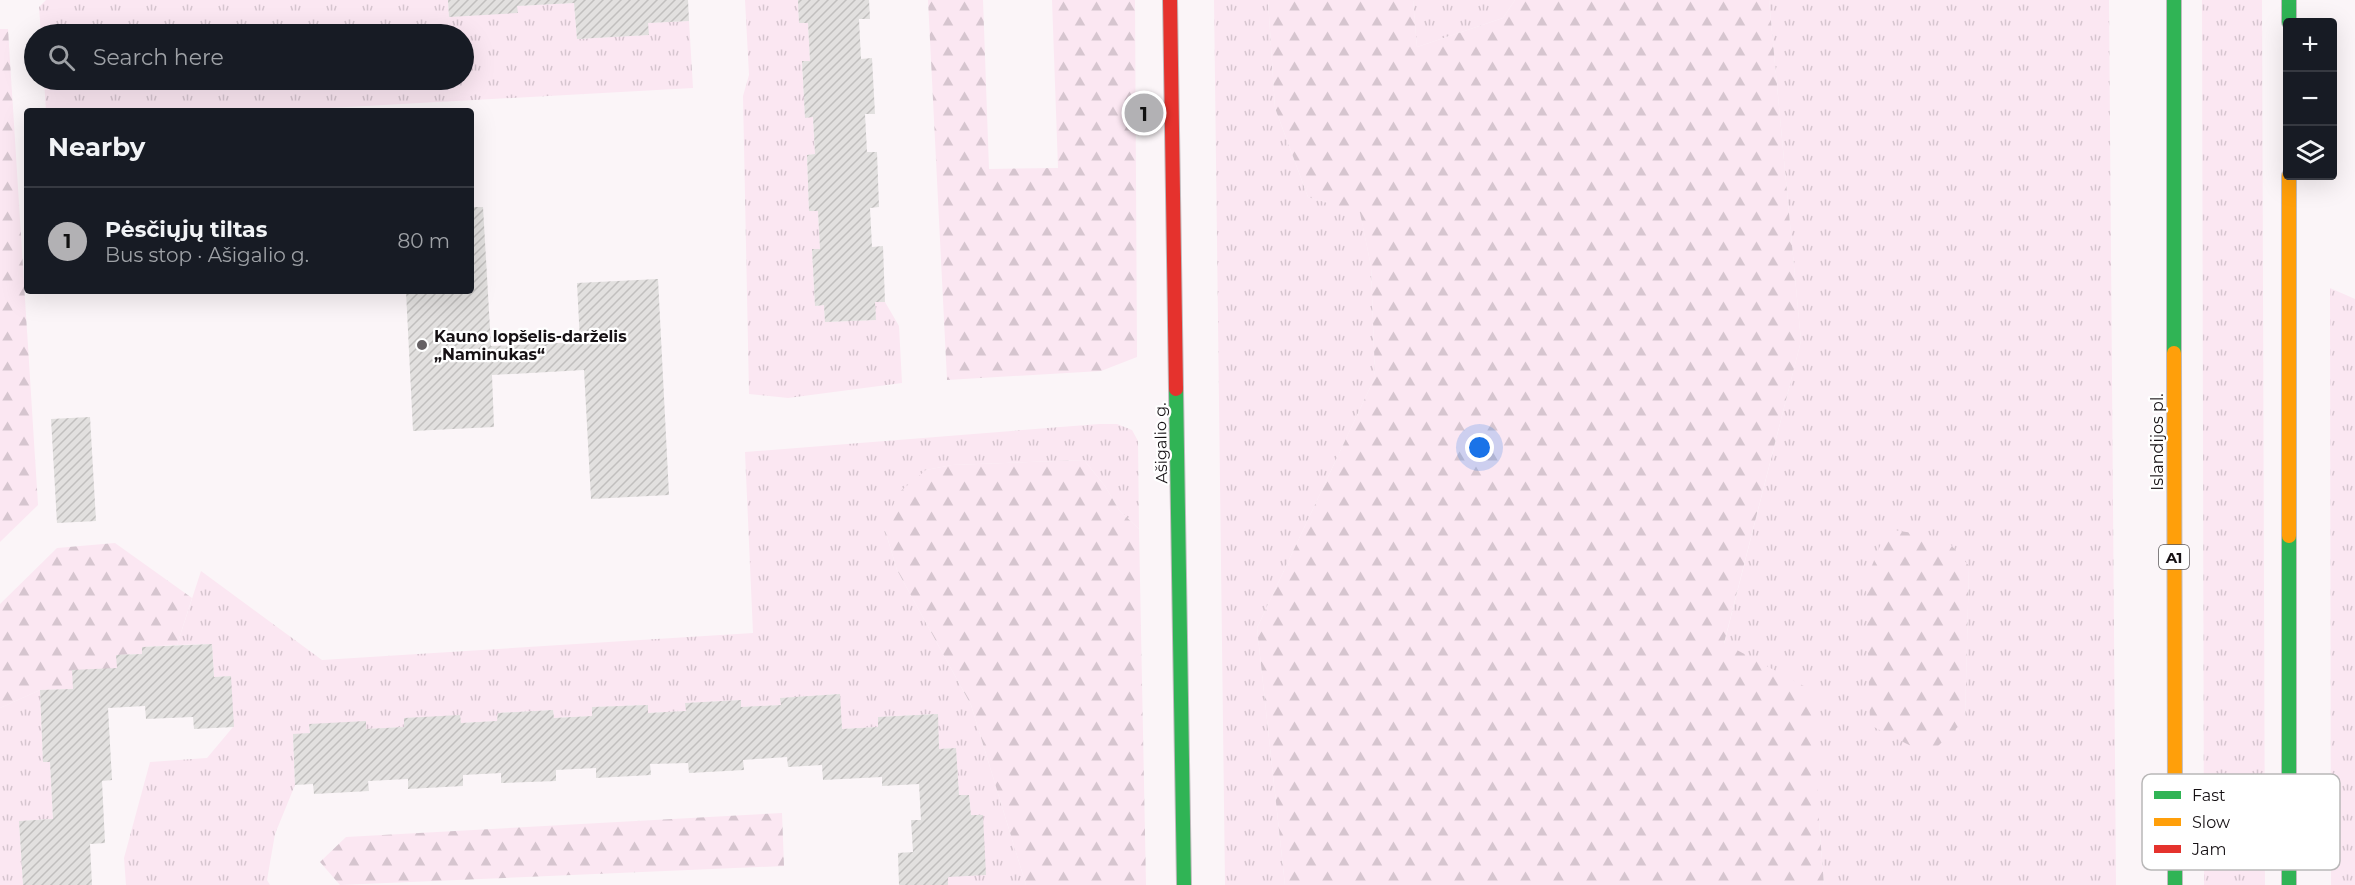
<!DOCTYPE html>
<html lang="en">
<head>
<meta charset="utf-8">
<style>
  :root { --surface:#171b24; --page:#20242c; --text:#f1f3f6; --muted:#9ea1a6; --line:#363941; --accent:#b2b1b4 }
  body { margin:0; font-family:Montserrat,sans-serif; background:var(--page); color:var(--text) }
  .controls { position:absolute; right:18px; top:18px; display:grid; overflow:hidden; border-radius:6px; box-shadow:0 6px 24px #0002 }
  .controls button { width:54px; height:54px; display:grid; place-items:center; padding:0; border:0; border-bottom:2px solid var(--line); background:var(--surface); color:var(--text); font:30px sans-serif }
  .you { position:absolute; left:1480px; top:448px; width:21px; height:21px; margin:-15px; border:4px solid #fff; border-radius:50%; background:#1a73e8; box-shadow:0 0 0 9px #1a73e833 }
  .badge { display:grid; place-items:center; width:39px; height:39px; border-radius:50%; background:var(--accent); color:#111; font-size:20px; font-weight:700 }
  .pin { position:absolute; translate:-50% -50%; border:3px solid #fff; box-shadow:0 2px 6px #0006 }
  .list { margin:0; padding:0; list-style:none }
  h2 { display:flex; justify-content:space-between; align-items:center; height:78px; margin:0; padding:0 24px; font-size:26px }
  h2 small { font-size:20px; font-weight:400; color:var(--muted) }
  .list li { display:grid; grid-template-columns:39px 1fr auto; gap:18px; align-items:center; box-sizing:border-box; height:108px; padding:0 24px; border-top:2px solid var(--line) }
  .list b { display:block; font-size:22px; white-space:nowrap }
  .list p { margin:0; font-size:20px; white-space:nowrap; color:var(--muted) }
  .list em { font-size:20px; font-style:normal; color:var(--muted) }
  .icon { flex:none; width:33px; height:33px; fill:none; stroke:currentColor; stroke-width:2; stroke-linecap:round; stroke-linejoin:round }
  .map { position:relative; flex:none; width:2355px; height:885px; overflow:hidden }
  .search { position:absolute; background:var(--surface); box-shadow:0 6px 24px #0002; left:24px; top:24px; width:450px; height:66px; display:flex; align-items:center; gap:15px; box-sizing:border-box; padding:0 21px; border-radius:33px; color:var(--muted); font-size:22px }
  .panel { position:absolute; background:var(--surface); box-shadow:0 6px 24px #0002; left:24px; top:108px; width:450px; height:186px; border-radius:6px }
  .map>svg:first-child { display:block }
  .grass { fill:url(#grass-tufts); fill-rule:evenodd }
  .forest { fill:url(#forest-firs) }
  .building { fill:url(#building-hatch) }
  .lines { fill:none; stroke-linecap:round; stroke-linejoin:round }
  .fast-casing { stroke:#c0bbbe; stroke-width:16 }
  .slow-casing { stroke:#c0bbbe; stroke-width:16 }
  .jam-casing { stroke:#c0bbbe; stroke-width:16 }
  .fast { stroke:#30b455; stroke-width:14 }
  .slow { stroke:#ff9f0a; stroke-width:14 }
  .jam { stroke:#e5322d; stroke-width:14 }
  .poi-dot { fill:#666164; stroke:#fff; stroke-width:2 }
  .labels { text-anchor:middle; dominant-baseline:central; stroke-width:4.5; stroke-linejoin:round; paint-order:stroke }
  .shield { fill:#fff; stroke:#5c585a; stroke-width:1.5 }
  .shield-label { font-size:15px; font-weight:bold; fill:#161114 }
  .poi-label { font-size:16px; font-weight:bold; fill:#161114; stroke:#fff; text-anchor:start }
  .street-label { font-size:16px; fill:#161114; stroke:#fff }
  .key { fill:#fff; stroke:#b9b8b8; stroke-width:1.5 }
  .key-label { font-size:16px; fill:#161114 }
</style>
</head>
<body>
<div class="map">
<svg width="2355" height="885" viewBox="0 0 2355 885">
  <defs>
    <pattern id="grass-tufts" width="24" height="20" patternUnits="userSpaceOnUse" patternTransform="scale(1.5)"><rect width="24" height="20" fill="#fbe7f2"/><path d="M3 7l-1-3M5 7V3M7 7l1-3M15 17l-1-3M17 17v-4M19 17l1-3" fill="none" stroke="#d6c5cf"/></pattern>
    <pattern id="forest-firs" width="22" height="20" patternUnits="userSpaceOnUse" patternTransform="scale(1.5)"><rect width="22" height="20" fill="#fbe7f2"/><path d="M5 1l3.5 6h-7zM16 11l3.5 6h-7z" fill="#d6c5cf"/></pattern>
    <pattern id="building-hatch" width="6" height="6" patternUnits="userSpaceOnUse" patternTransform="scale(1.5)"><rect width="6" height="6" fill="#e2e0df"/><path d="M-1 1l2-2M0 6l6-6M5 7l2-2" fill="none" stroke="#c1bfbe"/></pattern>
  </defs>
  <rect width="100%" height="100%" fill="#fbf5f8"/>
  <g class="grass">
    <path d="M46 0H448L449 17 517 12V6L574 3 577 39 648 35V23L689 21 693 88 275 111H46L44 80H464V34H41L39 7Z"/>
    <path d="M745 0H798L799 22 808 23 810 61 802 62 805 117H813L815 154 807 155 809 211H818L820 249H812L815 306 824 305 825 322 876 320 875 302H885L899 326 902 383 788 398 749 394 743 96 749 75Z"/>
    <path d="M1214 0H1268L1275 108 1308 197 1360 212 1371 266 1375 377 1257 628 1285 885H1225Z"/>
    <path d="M1413 0H1515L1503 18 1417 47Z"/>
    <path d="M1769 0H2109L2116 885H1824L1819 822 1724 644 1801 341ZM1887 530 1969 566 1965 720Z"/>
    <path d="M2202 0H2262L2265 885H2204Z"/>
    <path d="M2330 288 2355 299V885H2331Z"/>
    <path d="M1099 424H1117L1132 430 1138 441 1139 529 1119 510 1105 486 1084 460 952 465 926 470 885 530 897 570 971 705 1026 885H948V877L983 815H971L969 795H959L956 748 939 749 937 714 878 717V727L842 729 839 694 781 698V705L741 707V700L686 703V711L648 713 647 705 592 707V716L554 718 553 710 498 713 497 721 461 723 460 716 404 718V727L366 729V722L309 725 310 733 293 735 295 785 275 834 267 880 270 885H126L124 858 150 762 207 758 233 727 230 676 214 677 212 644 177 645 201 571 322 660 753 633 745 452Z"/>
    <path d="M40 690 43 762H50L53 819 19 821 23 885H0V708Z"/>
  </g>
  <g class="forest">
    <path d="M928 0H983L989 169 1058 168 1052 0H1135L1137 357 1101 371 947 380Z"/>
    <path d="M1268 0H1413L1417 47 1503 18 1515 0H1769L1801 341 1724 643 1813 691 1819 822 1824 885H1285L1257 628 1375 377 1371 266 1360 213 1308 197 1275 108Z"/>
    <path d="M0 29H8L38 505 0 542Z"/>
    <path d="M1084 460 1105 486 1119 510 1139 529 1146 885H1026L971 705 897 570 885 530 897 494 926 470 952 465Z"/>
    <path d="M1887 529 1945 538 1969 566 1965 720 1938 746H1911L1870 725 1866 580Z"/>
    <path d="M115 543 192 598 177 645 142 647V654L117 655V668L73 689 40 690 0 708V604L57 548Z"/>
    <path d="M782 813 784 866 340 885 320 862 346 837Z"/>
  </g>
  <g class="building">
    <path d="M448 0H688L689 21 648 23 649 35 577 39 574 3 517 6 518 13 449 17Z"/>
    <path d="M798 0H869L870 19H859L861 59 872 58 875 114H865L867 152H877L879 207 870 208 872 247 883 246 885 302H875L876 320 825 322 824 305 815 306 812 249H820L818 211H809L807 155 815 154 813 117 805 118 802 61H810L808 23H799Z"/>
    <path d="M471 207H483L491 346 580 342 577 283 658 279 669 495 591 499 584 370 492 375 494 427 413 431 406 291H471Z"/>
    <path d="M90 417 96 521 57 523 51 419Z"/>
    <path d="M212 644 214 677 231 676 234 727 194 729 193 717 146 719 145 706 108 708 112 780 102 781 105 843 90 844 92 885H23L19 821 53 819 50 762H43L40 690 73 689 72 670 117 668 116 655 142 654V647Z"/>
    <path d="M840 694 842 729 878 727V717L938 714 939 749 956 748 959 795H969L971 815H983L986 875 948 877V885H899L898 853 913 852 911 820H921L919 784 882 786V777L823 780 822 765 788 767 787 757 743 760 744 770 689 773 688 763 650 764 651 775 596 778V768L556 770V781L501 783V773L463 775V786L408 789V779L368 781 369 791 314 794 313 784 295 785 293 734 310 733 309 724 366 721V729L404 727V718L460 715 461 723 497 721 498 713 553 710 554 718 592 716V707L648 705V713L686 711 685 703 741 700V707L781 705 780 698Z"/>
  </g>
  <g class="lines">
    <g class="fast-casing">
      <g id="fast">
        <path d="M2174 0V353"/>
        <path d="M2289 0V22"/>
        <path d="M1176 389 1184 885"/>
        <path d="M2289 536V885"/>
        <path d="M2175 801V885"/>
      </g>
    </g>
    <g class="slow-casing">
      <g id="slow">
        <path d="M2289 176V536"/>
        <path d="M2174 353 2175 801"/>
      </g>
    </g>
    <g class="jam-casing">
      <path id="jam" d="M1170 0 1176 389"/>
    </g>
    <use href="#fast" class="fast"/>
    <use href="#slow" class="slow"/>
    <use href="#jam" class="jam"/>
  </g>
  <circle class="poi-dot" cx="422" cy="345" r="6"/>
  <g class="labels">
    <rect class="shield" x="2159" y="545" width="30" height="24" rx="4.5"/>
    <g class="shield-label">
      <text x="2174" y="557">A1</text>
    </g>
    <g class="poi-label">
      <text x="434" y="336">Kauno lopšelis-darželis<tspan x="434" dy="18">„Naminukas“</tspan></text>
    </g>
    <g class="street-label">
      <text transform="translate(2157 442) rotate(-90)">Islandijos pl.</text>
      <text transform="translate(1161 443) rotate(-91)">Ašigalio g.</text>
    </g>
  </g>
  <rect x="2142" y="774" width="198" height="96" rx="9" class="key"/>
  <rect x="2154" y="791" width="27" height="8" fill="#30b455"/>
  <rect x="2154" y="818" width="27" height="8" fill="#ff9f0a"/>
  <rect x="2154" y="845" width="27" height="8" fill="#e5322d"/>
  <g class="key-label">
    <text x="2192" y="801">Fast</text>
    <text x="2192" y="828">Slow</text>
    <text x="2192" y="855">Jam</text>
  </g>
</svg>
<div class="controls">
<button>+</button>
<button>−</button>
<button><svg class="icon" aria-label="layers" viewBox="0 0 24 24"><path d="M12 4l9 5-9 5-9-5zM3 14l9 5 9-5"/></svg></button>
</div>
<div class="you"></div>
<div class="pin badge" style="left:1144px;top:113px">1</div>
<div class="search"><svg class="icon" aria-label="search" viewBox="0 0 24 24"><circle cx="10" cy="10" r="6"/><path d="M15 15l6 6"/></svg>Search here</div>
<section class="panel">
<h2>Nearby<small></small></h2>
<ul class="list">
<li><span class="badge">1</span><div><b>Pėsčiųjų tiltas</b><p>Bus stop · Ašigalio g.</p></div><em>80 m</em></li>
</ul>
</section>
</div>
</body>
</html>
